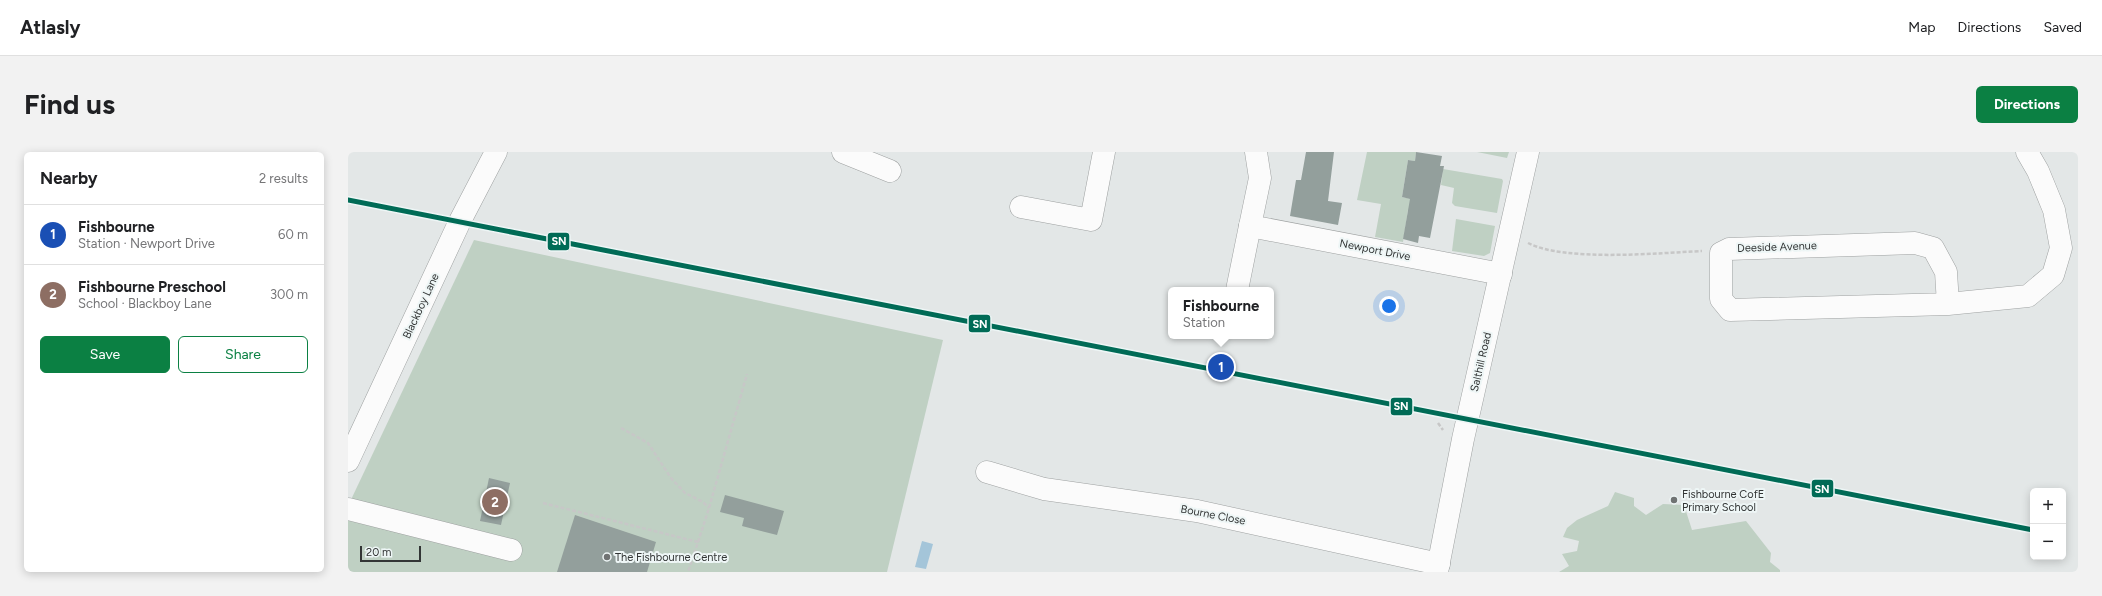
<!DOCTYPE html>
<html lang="en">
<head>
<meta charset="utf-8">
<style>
  :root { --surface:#fff; --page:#f2f2f2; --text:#202124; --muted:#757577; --line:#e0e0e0; --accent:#0b8043 }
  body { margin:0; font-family:Figtree,sans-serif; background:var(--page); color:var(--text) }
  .controls { position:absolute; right:12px; bottom:12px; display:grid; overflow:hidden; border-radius:6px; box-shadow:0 2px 10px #0003 }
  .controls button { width:36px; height:36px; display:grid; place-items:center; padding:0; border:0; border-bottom:1px solid var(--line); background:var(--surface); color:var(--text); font:20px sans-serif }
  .scale { position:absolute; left:12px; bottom:10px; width:61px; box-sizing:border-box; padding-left:4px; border:2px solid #323535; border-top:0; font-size:11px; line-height:14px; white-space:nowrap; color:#323535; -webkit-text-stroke:3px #eef6f6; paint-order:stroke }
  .you { position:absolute; left:1041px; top:154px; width:14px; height:14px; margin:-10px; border:3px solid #fff; border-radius:50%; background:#1a73e8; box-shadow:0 0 0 6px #1a73e833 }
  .badge { display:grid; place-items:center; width:26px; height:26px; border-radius:50%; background:var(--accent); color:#fff; font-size:13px; font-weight:700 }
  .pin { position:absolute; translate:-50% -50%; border:2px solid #fff; box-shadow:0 1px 4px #0006 }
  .popup { position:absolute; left:820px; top:135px; width:106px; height:52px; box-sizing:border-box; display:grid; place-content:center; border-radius:6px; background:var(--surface); filter:drop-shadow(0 1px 3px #0005); font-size:13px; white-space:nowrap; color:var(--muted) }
  .popup b { font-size:15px; color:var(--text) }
  .popup::after { content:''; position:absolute; left:50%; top:100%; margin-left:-8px; border:8px solid transparent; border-top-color:var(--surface) }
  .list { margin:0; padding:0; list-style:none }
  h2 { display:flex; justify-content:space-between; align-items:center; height:52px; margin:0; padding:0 16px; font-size:17px }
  h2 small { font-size:13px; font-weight:400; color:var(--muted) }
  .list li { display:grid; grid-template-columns:26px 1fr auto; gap:12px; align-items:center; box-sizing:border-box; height:60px; padding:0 16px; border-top:1px solid var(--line) }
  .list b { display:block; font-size:15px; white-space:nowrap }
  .list p { margin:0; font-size:13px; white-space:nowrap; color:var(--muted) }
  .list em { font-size:13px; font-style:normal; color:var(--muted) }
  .actions { display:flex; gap:8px; padding:12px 16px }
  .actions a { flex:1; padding:9px 0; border:1px solid var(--accent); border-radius:6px; text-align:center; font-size:14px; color:var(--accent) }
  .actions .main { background:var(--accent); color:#fff }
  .map { position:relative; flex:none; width:1730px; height:420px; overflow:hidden; border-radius:6px }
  header { display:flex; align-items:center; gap:24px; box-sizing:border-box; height:56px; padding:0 20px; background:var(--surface); border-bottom:1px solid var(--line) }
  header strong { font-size:19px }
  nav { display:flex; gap:22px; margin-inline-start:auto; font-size:14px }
  .intro { display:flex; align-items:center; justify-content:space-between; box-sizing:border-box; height:96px; padding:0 24px }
  h1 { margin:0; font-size:28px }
  .button { padding:10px 18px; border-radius:6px; background:var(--accent); color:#fff; font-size:14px; font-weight:700 }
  main { display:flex; gap:24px; padding:0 24px }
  aside { flex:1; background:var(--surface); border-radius:6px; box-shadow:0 2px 10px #0003 }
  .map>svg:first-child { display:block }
  .green { fill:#bfd0c3 }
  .water { fill:#a4c5d9 }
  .building { fill:#939f9c }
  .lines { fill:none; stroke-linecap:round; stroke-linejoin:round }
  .minor-casing { stroke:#9ea1a1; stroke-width:23 }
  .path { stroke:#c7c7c7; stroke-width:2.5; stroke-dasharray:4 2; stroke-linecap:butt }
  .minor { stroke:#fbfbfb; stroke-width:22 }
  .rail-1-casing { stroke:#eef6f6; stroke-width:8 }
  .rail-1 { stroke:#006b56; stroke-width:5 }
  .poi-dot { fill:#707373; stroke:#eef6f6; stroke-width:1.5 }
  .labels { text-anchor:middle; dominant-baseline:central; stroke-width:4; stroke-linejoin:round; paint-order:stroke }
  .street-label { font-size:11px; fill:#323535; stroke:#eef6f6 }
  .poi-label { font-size:11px; fill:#323535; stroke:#eef6f6; text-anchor:start }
  .line-badge { stroke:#eef6f6; stroke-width:1.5 }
  .badge-label { font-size:11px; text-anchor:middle; font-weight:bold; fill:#fff }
</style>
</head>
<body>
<header>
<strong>Atlasly</strong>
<nav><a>Map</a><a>Directions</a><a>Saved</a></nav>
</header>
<div class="intro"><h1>Find us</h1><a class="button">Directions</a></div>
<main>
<aside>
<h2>Nearby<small>2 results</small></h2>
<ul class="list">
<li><span class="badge" style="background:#1a4fb4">1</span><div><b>Fishbourne</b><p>Station · Newport Drive</p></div><em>60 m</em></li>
<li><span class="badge" style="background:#8d6e63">2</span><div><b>Fishbourne Preschool</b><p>School · Blackboy Lane</p></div><em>300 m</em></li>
</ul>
<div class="actions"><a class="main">Save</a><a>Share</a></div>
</aside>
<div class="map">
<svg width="1730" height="420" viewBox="0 0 1730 420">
  <rect width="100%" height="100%" fill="#e3e7e7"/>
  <g class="green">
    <path d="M1019 0H1068L1067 9 1060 8 1054 45 1068 48 1067 59 1060 58 1055 90 1027 85 1033 52 1009 48Z"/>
    <path d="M1129 0H1161L1159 6Z"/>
    <path d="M1095 17 1154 27 1155 29 1149 61 1107 54 1104 51 1106 36 1093 33Z"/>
    <path d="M1108 67 1147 74 1142 101 1136 104 1104 99Z"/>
    <path d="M126 88 595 188 539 420H0V354Z"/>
    <path d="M1267 340 1286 346V354L1298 363 1315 352 1336 353 1344 378 1398 369 1423 401 1422 410 1432 418V420H1211L1221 414 1214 402 1229 399 1231 389 1215 385 1219 376 1229 368 1260 354Z"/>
  </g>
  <path class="water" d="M574 389 585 392 578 417 567 415Z"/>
  <g class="building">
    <path d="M958 0H986L980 49 994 51 990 73 942 64 948 28H953Z"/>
    <path d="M1068 0 1094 4 1092 14H1096L1082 86 1071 84 1070 91 1055 87 1062 47 1054 45 1060 8 1067 9Z"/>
    <path d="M141 326 162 331 153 373 132 369Z"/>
    <path d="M377 343 436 359 429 383 394 374 396 366 372 360Z"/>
    <path d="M227 363 308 390 299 420H209Z"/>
  </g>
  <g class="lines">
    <g class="minor-casing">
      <g id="minor">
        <path d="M495 0 542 19"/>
        <path d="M908 0 912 26 902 74 1153 122"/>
        <path d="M673 55 743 68 756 0"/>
        <path d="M889 138 902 74"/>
        <path d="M1600 152 1598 120 1585 96 1567 91 1381 97 1373 101V147L1382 158 1600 152 1680 144 1705 123 1713 96 1706 58 1690 19 1679 0"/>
        <path d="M0 309 112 69 148 0"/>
        <path d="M639 320 696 337 849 359 1091 412"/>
        <path d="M0 357 163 398"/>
        <path d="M1089 420 1115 287 1180 0"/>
      </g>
    </g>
    <g class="path">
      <path d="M1180 91C1217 110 1311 101 1354 99"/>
      <path d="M1090 271 1095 278"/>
      <path d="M273 276 300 291 323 326 337 341 355 350 361 356"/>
      <path d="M195 351 350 390 340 420"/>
      <path d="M350 390 361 356 399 222"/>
    </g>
    <use href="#minor" class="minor"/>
    <g class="rail-1-casing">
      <path id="rail-1" d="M0 48 1685 378"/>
    </g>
    <use href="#rail-1" class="rail-1"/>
  </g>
  <g class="poi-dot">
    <circle cx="1326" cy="348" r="4"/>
    <circle cx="259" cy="405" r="4"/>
  </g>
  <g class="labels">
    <g class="street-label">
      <text transform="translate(1429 95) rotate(-2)">Deeside Avenue</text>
      <text transform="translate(1027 98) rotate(11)">Newport Drive</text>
      <text transform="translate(73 154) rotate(-65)">Blackboy Lane</text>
      <text transform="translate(1133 210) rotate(-77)">Salthill Road</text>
      <text transform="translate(865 363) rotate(11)">Bourne Close</text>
    </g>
    <g class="poi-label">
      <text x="1334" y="342">Fishbourne CofE<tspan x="1334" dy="13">Primary School</tspan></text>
      <text x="267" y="405">The Fishbourne Centre</text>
    </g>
  </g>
  <g class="line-badge">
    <rect x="199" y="80" width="23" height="19" rx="4" fill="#006b56"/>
    <rect x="620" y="162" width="23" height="19" rx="4" fill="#006b56"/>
    <rect x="1042" y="245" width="23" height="19" rx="4" fill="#006b56"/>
    <rect x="1463" y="327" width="23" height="19" rx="4" fill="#006b56"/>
  </g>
  <g class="badge-label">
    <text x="211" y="93">SN</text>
    <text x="632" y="176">SN</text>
    <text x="1053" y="258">SN</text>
    <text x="1474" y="341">SN</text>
  </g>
</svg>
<div class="controls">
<button>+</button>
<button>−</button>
</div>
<div class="scale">20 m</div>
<div class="you"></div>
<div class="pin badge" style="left:873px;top:215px;background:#1a4fb4">1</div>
<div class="popup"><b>Fishbourne</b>Station</div>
<div class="pin badge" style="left:147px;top:350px;background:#8d6e63">2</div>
</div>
</main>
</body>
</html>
